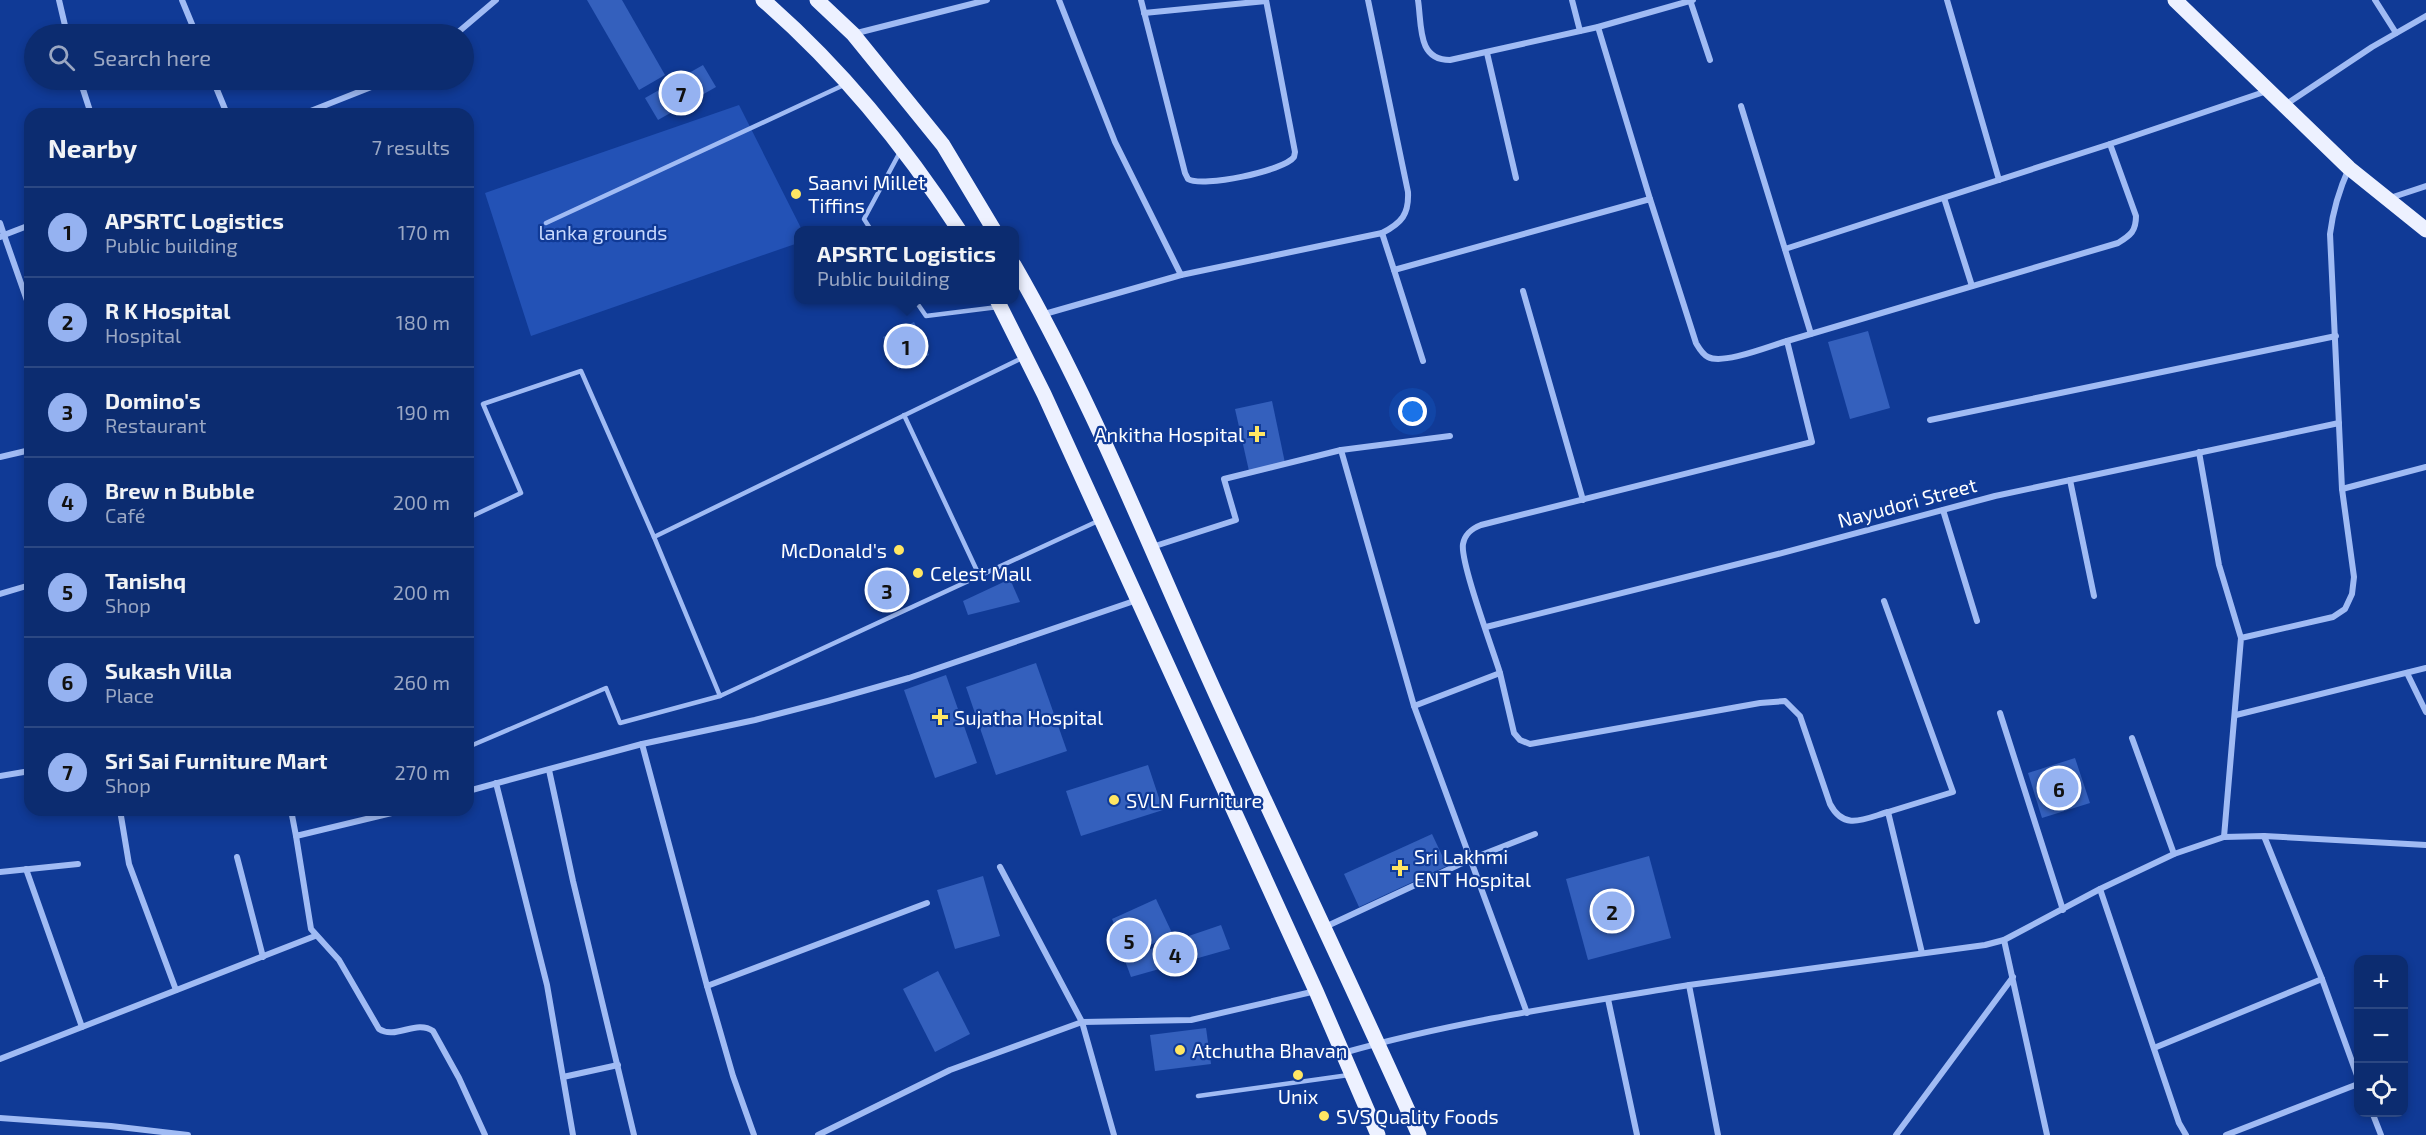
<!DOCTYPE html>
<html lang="en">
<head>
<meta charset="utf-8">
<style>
  :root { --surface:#0c2c70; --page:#1a3878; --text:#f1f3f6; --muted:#9aa7c3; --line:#2c4883; --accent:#95b2f1 }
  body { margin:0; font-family:"Exo 2",sans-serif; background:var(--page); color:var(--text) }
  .controls { position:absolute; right:18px; bottom:18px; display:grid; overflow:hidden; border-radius:12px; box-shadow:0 3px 9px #0003 }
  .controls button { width:54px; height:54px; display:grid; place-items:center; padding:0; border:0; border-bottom:2px solid var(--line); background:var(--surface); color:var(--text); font:30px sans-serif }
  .you { position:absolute; left:1413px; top:412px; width:21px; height:21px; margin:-15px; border:4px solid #fff; border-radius:50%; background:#1a73e8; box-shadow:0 0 0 9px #1a73e833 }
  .badge { display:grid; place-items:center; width:39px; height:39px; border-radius:50%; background:var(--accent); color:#111; font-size:20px; font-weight:700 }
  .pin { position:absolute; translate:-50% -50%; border:3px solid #fff; box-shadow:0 2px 6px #0006 }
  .popup { position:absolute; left:794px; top:226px; width:225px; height:78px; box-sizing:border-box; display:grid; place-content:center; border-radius:12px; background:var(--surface); filter:drop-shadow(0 2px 4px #0005); font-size:20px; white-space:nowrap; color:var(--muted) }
  .popup b { font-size:22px; color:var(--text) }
  .popup::after { content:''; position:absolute; left:50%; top:100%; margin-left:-12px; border:12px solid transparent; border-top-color:var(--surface) }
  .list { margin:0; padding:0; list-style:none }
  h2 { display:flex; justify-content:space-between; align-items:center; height:78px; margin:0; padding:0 24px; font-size:26px }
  h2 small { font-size:20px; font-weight:400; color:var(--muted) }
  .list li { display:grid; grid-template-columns:39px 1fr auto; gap:18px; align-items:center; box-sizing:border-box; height:90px; padding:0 24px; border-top:2px solid var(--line) }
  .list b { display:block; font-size:22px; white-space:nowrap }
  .list p { margin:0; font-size:20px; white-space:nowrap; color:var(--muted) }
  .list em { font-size:20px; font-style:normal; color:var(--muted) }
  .icon { flex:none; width:33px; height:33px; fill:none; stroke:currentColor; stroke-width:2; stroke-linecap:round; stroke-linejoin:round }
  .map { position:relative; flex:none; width:2426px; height:1135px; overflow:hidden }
  .search { position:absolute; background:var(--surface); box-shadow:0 3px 9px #0003; left:24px; top:24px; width:450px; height:66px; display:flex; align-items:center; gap:15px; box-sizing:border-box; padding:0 21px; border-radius:33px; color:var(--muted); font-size:22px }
  .panel { position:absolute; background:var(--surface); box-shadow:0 3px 9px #0003; left:24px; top:108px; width:450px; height:708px; border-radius:18px }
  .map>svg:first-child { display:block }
  .green { fill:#2352b6 }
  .building { fill:#3460bd }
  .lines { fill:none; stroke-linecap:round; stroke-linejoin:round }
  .service { stroke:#a0bbf4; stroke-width:4.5 }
  .minor { stroke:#a0bbf4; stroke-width:6 }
  .primary { stroke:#edf1ff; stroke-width:15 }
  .poi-dot { fill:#ffe663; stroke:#103a96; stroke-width:2 }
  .labels { text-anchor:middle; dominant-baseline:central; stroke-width:4.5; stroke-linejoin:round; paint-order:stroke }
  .poi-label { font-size:20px; fill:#fff; stroke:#103a96; text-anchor:start }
  .park-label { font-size:20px; fill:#c8d9fe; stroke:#103a96 }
  .street-label { font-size:20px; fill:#fff; stroke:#103a96 }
</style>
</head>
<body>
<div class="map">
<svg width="2426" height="1135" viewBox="0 0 2426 1135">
  <rect width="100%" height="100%" fill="#103a96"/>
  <path class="green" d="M739 105 802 230H798V243L531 336 485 193Z"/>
  <g class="building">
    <path d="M587 0H622L665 75 639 90Z"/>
    <path d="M703 65 716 87 658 120 645 98Z"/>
    <path d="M914 322 929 355 898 369 883 337Z"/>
    <path d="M1868 331 1890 408 1850 419 1828 342Z"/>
    <path d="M1272 401 1285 463 1249 471 1235 409Z"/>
    <path d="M1010 579 1020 602 968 615 963 601Z"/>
    <path d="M1036 663 1067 751 996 775 966 687Z"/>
    <path d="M946 675 977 763 935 778 904 690Z"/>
    <path d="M2075 758 2090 803 2042 818 2028 773Z"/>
    <path d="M1148 765 1163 810 1081 836 1066 791Z"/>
    <path d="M1432 834 1447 866 1359 907 1344 874Z"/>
    <path d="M1649 856 1671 938 1588 960 1566 879Z"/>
    <path d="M983 876 1000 936 955 949 937 890Z"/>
    <path d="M1156 899 1173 935 1127 955 1112 919Z"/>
    <path d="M1221 925 1230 949 1131 977 1124 958Z"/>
    <path d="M938 971 970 1034 935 1052 903 989Z"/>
    <path d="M1206 1028 1211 1064 1155 1071 1150 1035Z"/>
  </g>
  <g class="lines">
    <g class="service">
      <path d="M546 223 846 84"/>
      <path d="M871 230 864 219 900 152"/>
      <path d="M915 300 926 316 998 307"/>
      <path d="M904 415 979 575"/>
      <path d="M468 518 521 493 483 404 581 371 654 537 720 696 1098 521"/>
      <path d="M654 537 1024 357"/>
      <path d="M468 747 606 688 620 723 720 696"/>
      <path d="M1198 1096 1349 1075"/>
    </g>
    <g class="minor">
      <path d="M59 0 67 34"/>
      <path d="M182 0 196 34"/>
      <path d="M1059 0 1115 142 1181 275 1382 233 1394 270 1650 199 1696 343C1699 348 1702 354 1708 357 1723 365 1770 346 1787 341L1812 442 1481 525C1471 529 1465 534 1463 544 1460 562 1493 650 1500 673"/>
      <path d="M1141 0 1185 173 1188 179C1202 188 1284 171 1294 157L1295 152 1266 0"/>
      <path d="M1368 0 1408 192C1409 214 1402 223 1382 233"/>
      <path d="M1418 0C1422 26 1417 60 1450 60L1598 27 1693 0"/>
      <path d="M1572 0 1580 31"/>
      <path d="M1690 0 1710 60"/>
      <path d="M1947 0 1999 180"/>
      <path d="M2375 0 2396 33"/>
      <path d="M1144 13 1266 1"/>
      <path d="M1598 27 1650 199"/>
      <path d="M456 34 496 0"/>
      <path d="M853 34 987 0"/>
      <path d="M1487 53 1516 178"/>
      <path d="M80 80 91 114"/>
      <path d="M213 80 227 114"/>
      <path d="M2285 105 2372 47 2426 16"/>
      <path d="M1741 106 1811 334"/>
      <path d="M303 114 389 80"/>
      <path d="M1944 198 1972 286"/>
      <path d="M2390 198 2426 186"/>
      <path d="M0 223 4 235 0 237"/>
      <path d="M30 225 4 235 30 309"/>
      <path d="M1785 249 2110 144"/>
      <path d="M1394 270 1423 361"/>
      <path d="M1523 291 1583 500"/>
      <path d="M1041 315 1181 275"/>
      <path d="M1787 341 2118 243C2131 235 2136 231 2136 216L2110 144 2267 91"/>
      <path d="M1930 420 2336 336"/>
      <path d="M1341 450 1450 436"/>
      <path d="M2199 452 2219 565 2241 638"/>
      <path d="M0 457 30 450"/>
      <path d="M2070 480 2094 596"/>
      <path d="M2342 489 2426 467"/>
      <path d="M1943 510 1977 621"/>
      <path d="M1152 547 1236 520 1224 479 1341 450 1414 706 1500 673 1514 733 1520 740 1530 744 1760 703 1785 701 1800 716 1830 804C1844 831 1864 819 1888 812L1922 953"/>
      <path d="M0 594 30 585"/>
      <path d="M1884 601 1953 792 1888 812"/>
      <path d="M1486 627 1778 554 1995 496 2339 423"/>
      <path d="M2407 673 2426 712"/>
      <path d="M1414 706 1527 1013"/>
      <path d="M2000 713 2063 910"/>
      <path d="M2236 715 2426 668"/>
      <path d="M2132 738 2174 854"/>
      <path d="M642 744 707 986 927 903"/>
      <path d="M549 770 573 881 634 1135"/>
      <path d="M0 776 30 771"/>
      <path d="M496 783 547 985 573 1135"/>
      <path d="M468 791 642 744 755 720 828 701 909 678 1137 600"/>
      <path d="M120 810 129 864 176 990"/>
      <path d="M291 810 296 836 404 810"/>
      <path d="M296 836 311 929 339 960 379 1029C396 1040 416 1019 433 1031L459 1078 485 1135"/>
      <path d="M2264 836 2322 979 2358 1078"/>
      <path d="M2224 837 2241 638 2333 617 2345 609 2352 594 2354 577 2342 489 2330 234C2333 210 2339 190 2349 168"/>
      <path d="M237 857 263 957"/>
      <path d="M1000 867 1082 1022 1114 1135"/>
      <path d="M26 869 82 1027"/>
      <path d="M0 872 78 864"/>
      <path d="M2100 889 2179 1123 2186 1135"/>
      <path d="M1325 927 1471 859 1535 834"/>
      <path d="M2004 940 2047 1135"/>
      <path d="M707 986 733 1076 754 1135"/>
      <path d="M1608 999 1637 1135"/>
      <path d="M2154 1048 2322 979"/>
      <path d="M1343 1053C1456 1021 1574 1004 1689 985"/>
      <path d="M0 1059 315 936"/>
      <path d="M563 1077 618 1065"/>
      <path d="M2372 1112 2381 1135"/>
      <path d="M0 1118 111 1126 188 1135"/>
      <path d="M818 1135 950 1070 1082 1022 1191 1020 1316 991"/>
      <path d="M1718 1135 1689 985 1985 945 2004 940 2100 889 2174 854 2224 837 2264 836 2426 845"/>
      <path d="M1896 1135 2013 977"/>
      <path d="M2226 1135 2358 1084"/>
    </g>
    <g class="primary">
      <path d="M763 0C840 67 904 145 959 230"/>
      <path d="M817 0 853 34 943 145 994 230"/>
      <path d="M2175 0 2349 168 2426 230"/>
      <path d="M1014 265C1095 405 1152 555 1219 701 1285 846 1354 989 1419 1135"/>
      <path d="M997 300 1044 394 1316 991 1378 1135"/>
    </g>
  </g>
  <g class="poi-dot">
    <circle cx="796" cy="194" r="6"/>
    <path d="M1254 425h6v6h6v6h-6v6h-6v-6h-6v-6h6z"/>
    <circle cx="899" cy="550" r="6"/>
    <circle cx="918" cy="573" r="6"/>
    <path d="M937 708h6v6h6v6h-6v6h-6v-6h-6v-6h6z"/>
    <circle cx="1114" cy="800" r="6"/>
    <path d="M1397 859h6v6h6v6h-6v6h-6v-6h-6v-6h6z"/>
    <circle cx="1180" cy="1050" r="6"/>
    <circle cx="1298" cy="1075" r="6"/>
    <circle cx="1324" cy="1116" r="6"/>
  </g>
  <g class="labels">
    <g class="poi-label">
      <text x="808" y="182">Saanvi Millet<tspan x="808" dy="23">Tiffins</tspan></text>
      <text x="1244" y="434" text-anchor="end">Ankitha Hospital</text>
      <text x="887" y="550" text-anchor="end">McDonald's</text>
      <text x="930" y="573">Celest Mall</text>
      <text x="954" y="717">Sujatha Hospital</text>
      <text x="1126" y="800">SVLN Furniture</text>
      <text x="1414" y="856">Sri Lakhmi<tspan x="1414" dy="23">ENT Hospital</tspan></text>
      <text x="1192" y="1050">Atchutha Bhavan</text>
      <text x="1298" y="1096" text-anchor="middle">Unix</text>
      <text x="1336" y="1116">SVS Quality Foods</text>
    </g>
    <g class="park-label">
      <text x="603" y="232">lanka grounds</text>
    </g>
    <g class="street-label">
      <text transform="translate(1907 502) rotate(-15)">Nayudori Street</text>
    </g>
  </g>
</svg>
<div class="controls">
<button>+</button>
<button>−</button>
<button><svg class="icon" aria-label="locate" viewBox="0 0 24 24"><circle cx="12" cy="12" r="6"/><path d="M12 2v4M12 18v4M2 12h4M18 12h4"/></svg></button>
</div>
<div class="you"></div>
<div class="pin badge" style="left:906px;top:346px">1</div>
<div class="popup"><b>APSRTC Logistics</b>Public building</div>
<div class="pin badge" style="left:1612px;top:911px">2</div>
<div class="pin badge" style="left:887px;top:590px">3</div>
<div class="pin badge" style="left:1175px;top:954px">4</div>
<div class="pin badge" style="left:1129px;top:940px">5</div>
<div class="pin badge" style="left:2059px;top:788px">6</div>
<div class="pin badge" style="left:681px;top:93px">7</div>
<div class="search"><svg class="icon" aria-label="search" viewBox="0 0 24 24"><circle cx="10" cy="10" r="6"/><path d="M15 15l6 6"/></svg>Search here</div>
<section class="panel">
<h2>Nearby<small>7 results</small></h2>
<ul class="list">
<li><span class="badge">1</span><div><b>APSRTC Logistics</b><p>Public building</p></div><em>170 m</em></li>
<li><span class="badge">2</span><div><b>R K Hospital</b><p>Hospital</p></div><em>180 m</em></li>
<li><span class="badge">3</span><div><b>Domino's</b><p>Restaurant</p></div><em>190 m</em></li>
<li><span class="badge">4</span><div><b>Brew n Bubble</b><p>Café</p></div><em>200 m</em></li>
<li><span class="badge">5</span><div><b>Tanishq</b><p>Shop</p></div><em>200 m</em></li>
<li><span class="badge">6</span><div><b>Sukash Villa</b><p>Place</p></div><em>260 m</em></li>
<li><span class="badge">7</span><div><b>Sri Sai Furniture Mart</b><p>Shop</p></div><em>270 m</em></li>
</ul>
</section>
</div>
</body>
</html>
